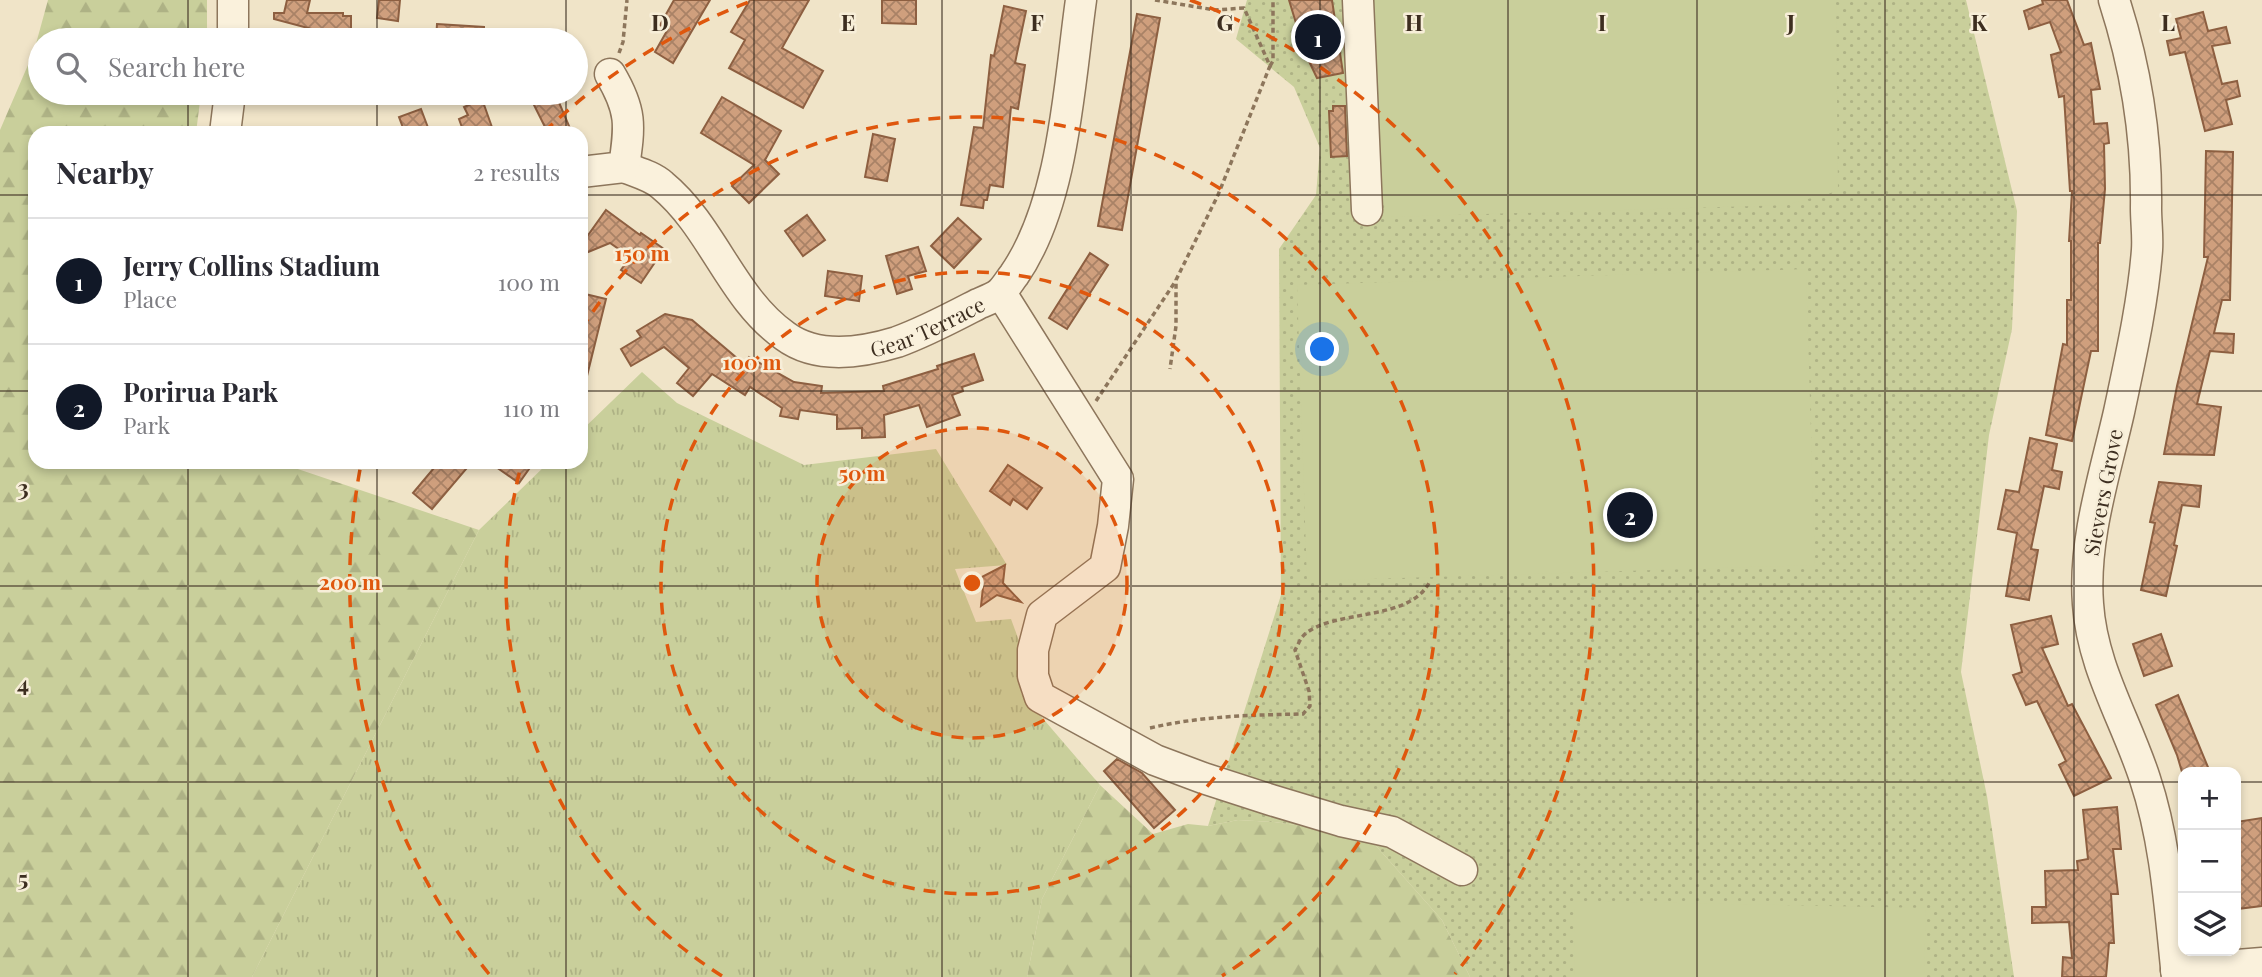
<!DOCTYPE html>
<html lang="en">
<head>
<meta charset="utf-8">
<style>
  :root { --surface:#fff; --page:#f7f7f7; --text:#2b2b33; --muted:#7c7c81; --line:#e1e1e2; --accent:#111827 }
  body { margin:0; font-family:"Playfair Display",serif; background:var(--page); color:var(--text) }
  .controls { position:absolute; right:21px; bottom:21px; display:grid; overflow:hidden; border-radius:14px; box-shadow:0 4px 10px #0003 }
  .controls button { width:63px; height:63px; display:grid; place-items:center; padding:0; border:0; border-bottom:2px solid var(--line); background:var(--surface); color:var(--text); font:35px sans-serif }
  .you { position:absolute; left:1323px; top:350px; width:24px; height:24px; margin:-18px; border:5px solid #fff; border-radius:50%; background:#1a73e8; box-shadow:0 0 0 10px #1a73e833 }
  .badge { display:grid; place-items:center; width:46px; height:46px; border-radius:50%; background:var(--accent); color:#fff; font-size:23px; font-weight:700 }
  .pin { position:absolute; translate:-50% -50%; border:4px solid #fff; box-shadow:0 2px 7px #0006 }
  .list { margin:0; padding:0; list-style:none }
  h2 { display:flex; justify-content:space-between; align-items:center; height:91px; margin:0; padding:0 28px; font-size:30px }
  h2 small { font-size:23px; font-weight:400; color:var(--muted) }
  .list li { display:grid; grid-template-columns:46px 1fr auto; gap:21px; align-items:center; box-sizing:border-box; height:126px; padding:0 28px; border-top:2px solid var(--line) }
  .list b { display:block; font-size:26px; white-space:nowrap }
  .list p { margin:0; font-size:23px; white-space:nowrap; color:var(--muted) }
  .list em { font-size:23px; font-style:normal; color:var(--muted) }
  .icon { flex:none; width:38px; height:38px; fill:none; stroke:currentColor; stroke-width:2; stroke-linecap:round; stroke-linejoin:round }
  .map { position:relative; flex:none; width:2262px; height:977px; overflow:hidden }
  .search { position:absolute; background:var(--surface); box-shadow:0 4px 10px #0003; left:28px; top:28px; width:560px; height:77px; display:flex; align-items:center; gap:18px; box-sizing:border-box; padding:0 24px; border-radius:38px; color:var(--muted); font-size:26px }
  .panel { position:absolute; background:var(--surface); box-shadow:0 4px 10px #0003; left:28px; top:126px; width:560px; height:343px; border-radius:21px }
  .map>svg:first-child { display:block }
  .grass { fill:url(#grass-tufts) }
  .forest { fill:url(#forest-firs) }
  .park { fill:url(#park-dots) }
  .pitch { fill:#c9cf9b }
  .building { fill:url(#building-cross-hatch); stroke:#8d5f41; stroke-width:2 }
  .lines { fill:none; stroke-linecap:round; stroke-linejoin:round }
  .minor-casing { stroke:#8d765c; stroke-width:33 }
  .path { stroke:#8d765c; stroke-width:3.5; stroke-dasharray:5 3.5; stroke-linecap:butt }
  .minor { stroke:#faf1dc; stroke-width:30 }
  .grid { fill:none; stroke:#3d2e20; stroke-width:2; stroke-opacity:0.55 }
  .ring { fill:none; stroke:#df570d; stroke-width:3.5; stroke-dasharray:12 9 }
  .labels { text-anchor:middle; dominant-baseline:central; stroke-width:5; stroke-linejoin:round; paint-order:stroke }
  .street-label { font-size:21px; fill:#3d2e20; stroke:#f7eed8 }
  .grid-label { font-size:23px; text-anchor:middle; font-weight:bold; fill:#3d2e20; stroke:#f7eed8; stroke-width:5; stroke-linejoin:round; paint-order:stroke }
  .centre { fill:#df570d; stroke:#f7eed8; stroke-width:3.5 }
  .ring-label { font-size:21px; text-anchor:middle; font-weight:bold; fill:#df570d; stroke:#f7eed8; stroke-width:5; stroke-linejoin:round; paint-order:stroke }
</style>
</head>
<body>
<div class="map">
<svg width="2262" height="977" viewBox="0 0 2262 977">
  <defs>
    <pattern id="grass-tufts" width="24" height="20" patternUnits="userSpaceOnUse" patternTransform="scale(1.75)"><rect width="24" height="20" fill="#c9cf9b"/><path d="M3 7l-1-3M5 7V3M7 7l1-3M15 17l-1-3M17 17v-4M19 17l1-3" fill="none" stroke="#aeb285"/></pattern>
    <pattern id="forest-firs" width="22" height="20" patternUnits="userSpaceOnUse" patternTransform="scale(1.75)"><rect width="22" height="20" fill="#c9cf9b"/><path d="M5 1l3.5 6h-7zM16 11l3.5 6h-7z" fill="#aeb285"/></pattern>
    <pattern id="park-dots" width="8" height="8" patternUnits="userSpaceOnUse" patternTransform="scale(1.75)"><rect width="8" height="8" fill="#c9cf9b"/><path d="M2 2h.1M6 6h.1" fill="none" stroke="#aeb285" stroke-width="1.8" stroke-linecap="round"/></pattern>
    <pattern id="building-cross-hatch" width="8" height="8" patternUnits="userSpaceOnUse" patternTransform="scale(1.75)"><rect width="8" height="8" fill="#cf9f7d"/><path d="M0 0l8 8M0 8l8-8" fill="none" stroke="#a98266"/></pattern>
  </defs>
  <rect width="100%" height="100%" fill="#f0e4c8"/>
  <path class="grass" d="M642 372 677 403 804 465 936 449 1007 565 955 569 976 622 1011 619 1022 649 1021 693 1100 785 1042 899 1027 977H252L479 530 549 462H581V431Z"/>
  <g class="forest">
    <path d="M48 0H207V40H40V93H201L196 133H35V462H277L479 530 252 977H0V130L34 51Z"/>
    <path d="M1100 785 1153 834 1188 824 1208 826 1238 820 1274 822 1339 831 1369 838 1442 920 1470 977H1027L1042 899Z"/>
  </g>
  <path class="park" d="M1247 0H1966L2017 211 2012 329 1989 435 1961 672 1987 796 2014 977H1470L1442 920 1369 838 1339 831 1274 822 1238 820 1208 826 1281 595 1279 249 1316 195 1320 148 1294 87 1236 39Z"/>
  <g class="pitch">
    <path d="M1364 0H1836L1838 191 1785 205 1388 217V214L1385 213 1384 197 1372 191Z"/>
    <path d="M1806 269 1815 565 1307 581 1297 285Z"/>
    <path d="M1575 901 1926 908 1924 977H1574Z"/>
  </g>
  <g class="building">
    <path d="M287 0H310L307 13H343V16H351V32H323L274 19V13H284Z"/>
    <path d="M379 0H400L398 21 377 18Z"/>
    <path d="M674 0H710L673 63 655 52 668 29 660 25Z"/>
    <path d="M750 0H809L782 48 823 71 803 108 729 68 745 40 731 32Z"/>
    <path d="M882 0H916V24L882 23Z"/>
    <path d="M1289 0H1332L1343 73 1317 78 1305 53Z"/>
    <path d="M2042 0H2067L2084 45 2091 43 2100 89 2091 90 2094 124 2107 123 2109 143 2104 144 2105 189 2100 243H2098V351H2091L2072 441 2046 435 2063 344 2067 345V300H2071V241H2069L2072 191H2070L2064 96 2059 97 2051 55 2061 52 2050 22 2029 29 2024 11 2043 4Z"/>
    <path d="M1004 6 1026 11 1015 63 1025 65 1018 109 1011 107 1003 187 990 185 987 200H984L983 208 961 205 974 127 983 128 991 55 994 56Z"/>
    <path d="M2203 12 2208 31 2226 27 2230 43 2212 46 2222 84 2237 81 2240 96 2226 100 2232 124 2205 131 2185 52 2170 55 2167 41 2181 38 2176 19Z"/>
    <path d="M1137 14 1160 18 1122 230 1098 226Z"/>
    <path d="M437 24 484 27V40H436Z"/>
    <path d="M528 93H555L572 133H548Z"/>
    <path d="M722 97 781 131 765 160 779 174 749 203 732 186 754 165 701 133Z"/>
    <path d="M482 99 494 133H464L459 119 468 115 464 107Z"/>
    <path d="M1333 106H1345L1347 156 1331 157 1329 111H1333Z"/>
    <path d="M421 109 430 133H405L399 117Z"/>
    <path d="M873 134 895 139 887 181 865 177Z"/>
    <path d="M2206 151 2233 152 2230 300H2222L2214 333 2234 334 2233 353 2210 351 2197 404 2221 407 2214 455 2164 454 2177 386 2208 257H2204Z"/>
    <path d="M606 210 640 235 641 233 664 249 641 283 621 270 630 257 610 243 581 255V245Z"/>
    <path d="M807 215 825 240 803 256 785 231Z"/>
    <path d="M958 218 981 239 954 268 931 246Z"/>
    <path d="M918 247 926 271 908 276 912 289 897 294 886 256Z"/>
    <path d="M1090 253 1108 265 1067 329 1049 318Z"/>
    <path d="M828 271 862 276 859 301 825 296Z"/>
    <path d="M581 293 606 299 587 376H581Z"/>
    <path d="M665 314 692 320 744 364 749 357 794 382 822 386 821 393 884 391 883 386 938 369 937 366 974 354 983 380 962 387 963 391 952 395 960 415 927 427 919 405 884 415 885 437 862 438V428L837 429V415L800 410 798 419 780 416 782 408 750 387 745 395 712 374 693 396 677 383 689 368 664 347 631 366 621 349 641 337 637 331Z"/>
    <path d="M2030 438 2057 444 2052 470 2062 472 2059 489 2044 486 2031 549 2038 550 2029 600 2006 596 2017 533 1998 529 2006 490 2019 492Z"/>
    <path d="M439 462H472L432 509 413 493Z"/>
    <path d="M489 462H534L519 483Z"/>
    <path d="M1008 465 1042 488 1027 509 1013 499 1010 505 990 491Z"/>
    <path d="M2159 482 2201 486 2199 507 2182 505 2174 545 2177 546 2166 596 2141 590 2155 523 2150 522Z"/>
    <path d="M1005 565 1003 583 1021 602 997 595 981 606 983 587 976 580Z"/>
    <path d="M2051 616 2058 644 2042 648 2068 706 2072 704 2111 778 2074 796 2059 765 2066 761 2037 701 2026 705 2013 675 2022 672 2011 625Z"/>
    <path d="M2161 634 2172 666 2144 676 2133 644Z"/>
    <path d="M2178 695 2210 772H2182L2177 755 2156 705Z"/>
    <path d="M1117 759 1142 773 1175 810 1154 828 1104 771Z"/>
    <path d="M2117 807 2121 849H2113L2118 894H2111L2114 943H2109L2106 977H2062L2063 957 2072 958 2069 922 2032 923V907H2046L2045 871 2078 870 2077 861 2088 859 2083 810Z"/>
    <path d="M2262 818V906L2237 909 2236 822Z"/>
  </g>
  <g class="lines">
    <g class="minor-casing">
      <g id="minor">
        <path d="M233 0V40"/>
        <path d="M1358 0 1367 210"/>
        <path d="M2114 0C2136 68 2147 136 2146 208 2146 222 2148 236 2147 250 2143 303 2130 360 2119 412 2105 474 2083 540 2088 604 2092 667 2126 720 2145 779 2166 842 2170 911 2177 977"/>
        <path d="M225 133 230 93"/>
        <path id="s1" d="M624 167C636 172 652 176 662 185 713 227 731 298 785 336 816 359 861 353 897 342 925 332 951 318 978 304 985 301 996 297 1001 292 1006 287 1010 280 1014 275 1064 203 1069 85 1081 0"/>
        <path d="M581 172 624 167C630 125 632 111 610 74"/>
        <path d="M1001 293 1118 479 1113 526 1105 567 1042 615 1033 650V676L1040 697 1155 760 1203 778 1271 800 1341 821 1392 832 1462 870"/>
        <path d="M2176 970 2262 963"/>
      </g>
    </g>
    <g class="path">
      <path d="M1155 0 1215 10 1244 8 1270 66 1218 195 1176 280V326L1170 369"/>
      <path d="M619 53 623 42 627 0"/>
      <path d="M1270 66 1273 61V0"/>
      <path d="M1096 401 1175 282"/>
      <path d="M1150 728C1201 716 1252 715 1303 714L1310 706 1309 691 1295 650C1298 645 1300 639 1304 635 1332 609 1408 622 1429 583"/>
    </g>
    <use href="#minor" class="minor"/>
  </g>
  <path class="grid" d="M188 0V40M377 0V40M566 0V40M754 0V977M942 0V977M1131 0V977M1320 0V977M1508 0V977M1697 0V977M1885 0V977M2074 0V977M188 93V133M377 93V133M566 93V133M0 195H35M581 195H2262M0 391H35M581 391H2262M188 462V977M377 462V977M566 462V977M0 586H2262M0 782H2183M2236 782H2262"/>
  <circle cx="972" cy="583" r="155" fill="#df570d" fill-opacity=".12"/>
  <g class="ring">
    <circle cx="972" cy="583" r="155"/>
    <circle cx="972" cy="583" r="311"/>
    <path d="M722 976A466 466 0 0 1 522 462M581 329A466 466 0 1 1 1222 976"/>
    <path d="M489 974A622 622 0 0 1 361 464M544 132A622 622 0 0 1 754 0M1190 0A622 622 0 0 1 1455 974"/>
  </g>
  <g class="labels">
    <g class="street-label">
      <text stroke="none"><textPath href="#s1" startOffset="388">Gear Terrace</textPath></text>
      <text transform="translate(2102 492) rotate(-79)">Sievers Grove</text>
    </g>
  </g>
  <g class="grid-label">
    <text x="660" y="31">D</text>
    <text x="848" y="31">E</text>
    <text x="1037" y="31">F</text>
    <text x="1225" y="31">G</text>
    <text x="1414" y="31">H</text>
    <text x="1602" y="31">I</text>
    <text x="1791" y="31">J</text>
    <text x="1979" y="31">K</text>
    <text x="2168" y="31">L</text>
    <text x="23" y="496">3</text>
    <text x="23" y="692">4</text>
    <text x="23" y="887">5</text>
  </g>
  <circle cx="972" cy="583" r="10" class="centre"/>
  <g class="ring-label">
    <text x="642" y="261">150 m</text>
    <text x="752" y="370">100 m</text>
    <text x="862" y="481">50 m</text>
    <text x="350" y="590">200 m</text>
  </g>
</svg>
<div class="controls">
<button>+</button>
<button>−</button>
<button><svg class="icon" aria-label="layers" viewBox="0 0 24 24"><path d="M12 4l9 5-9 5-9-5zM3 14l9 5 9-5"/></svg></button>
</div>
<div class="you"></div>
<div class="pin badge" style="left:1318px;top:37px">1</div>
<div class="pin badge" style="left:1630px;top:515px">2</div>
<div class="search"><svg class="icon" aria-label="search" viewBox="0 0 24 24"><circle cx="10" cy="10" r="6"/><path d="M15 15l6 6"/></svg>Search here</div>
<section class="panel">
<h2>Nearby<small>2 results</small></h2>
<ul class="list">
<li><span class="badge">1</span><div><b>Jerry Collins Stadium</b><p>Place</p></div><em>100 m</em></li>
<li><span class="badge">2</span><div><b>Porirua Park</b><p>Park</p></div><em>110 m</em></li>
</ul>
</section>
</div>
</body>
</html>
